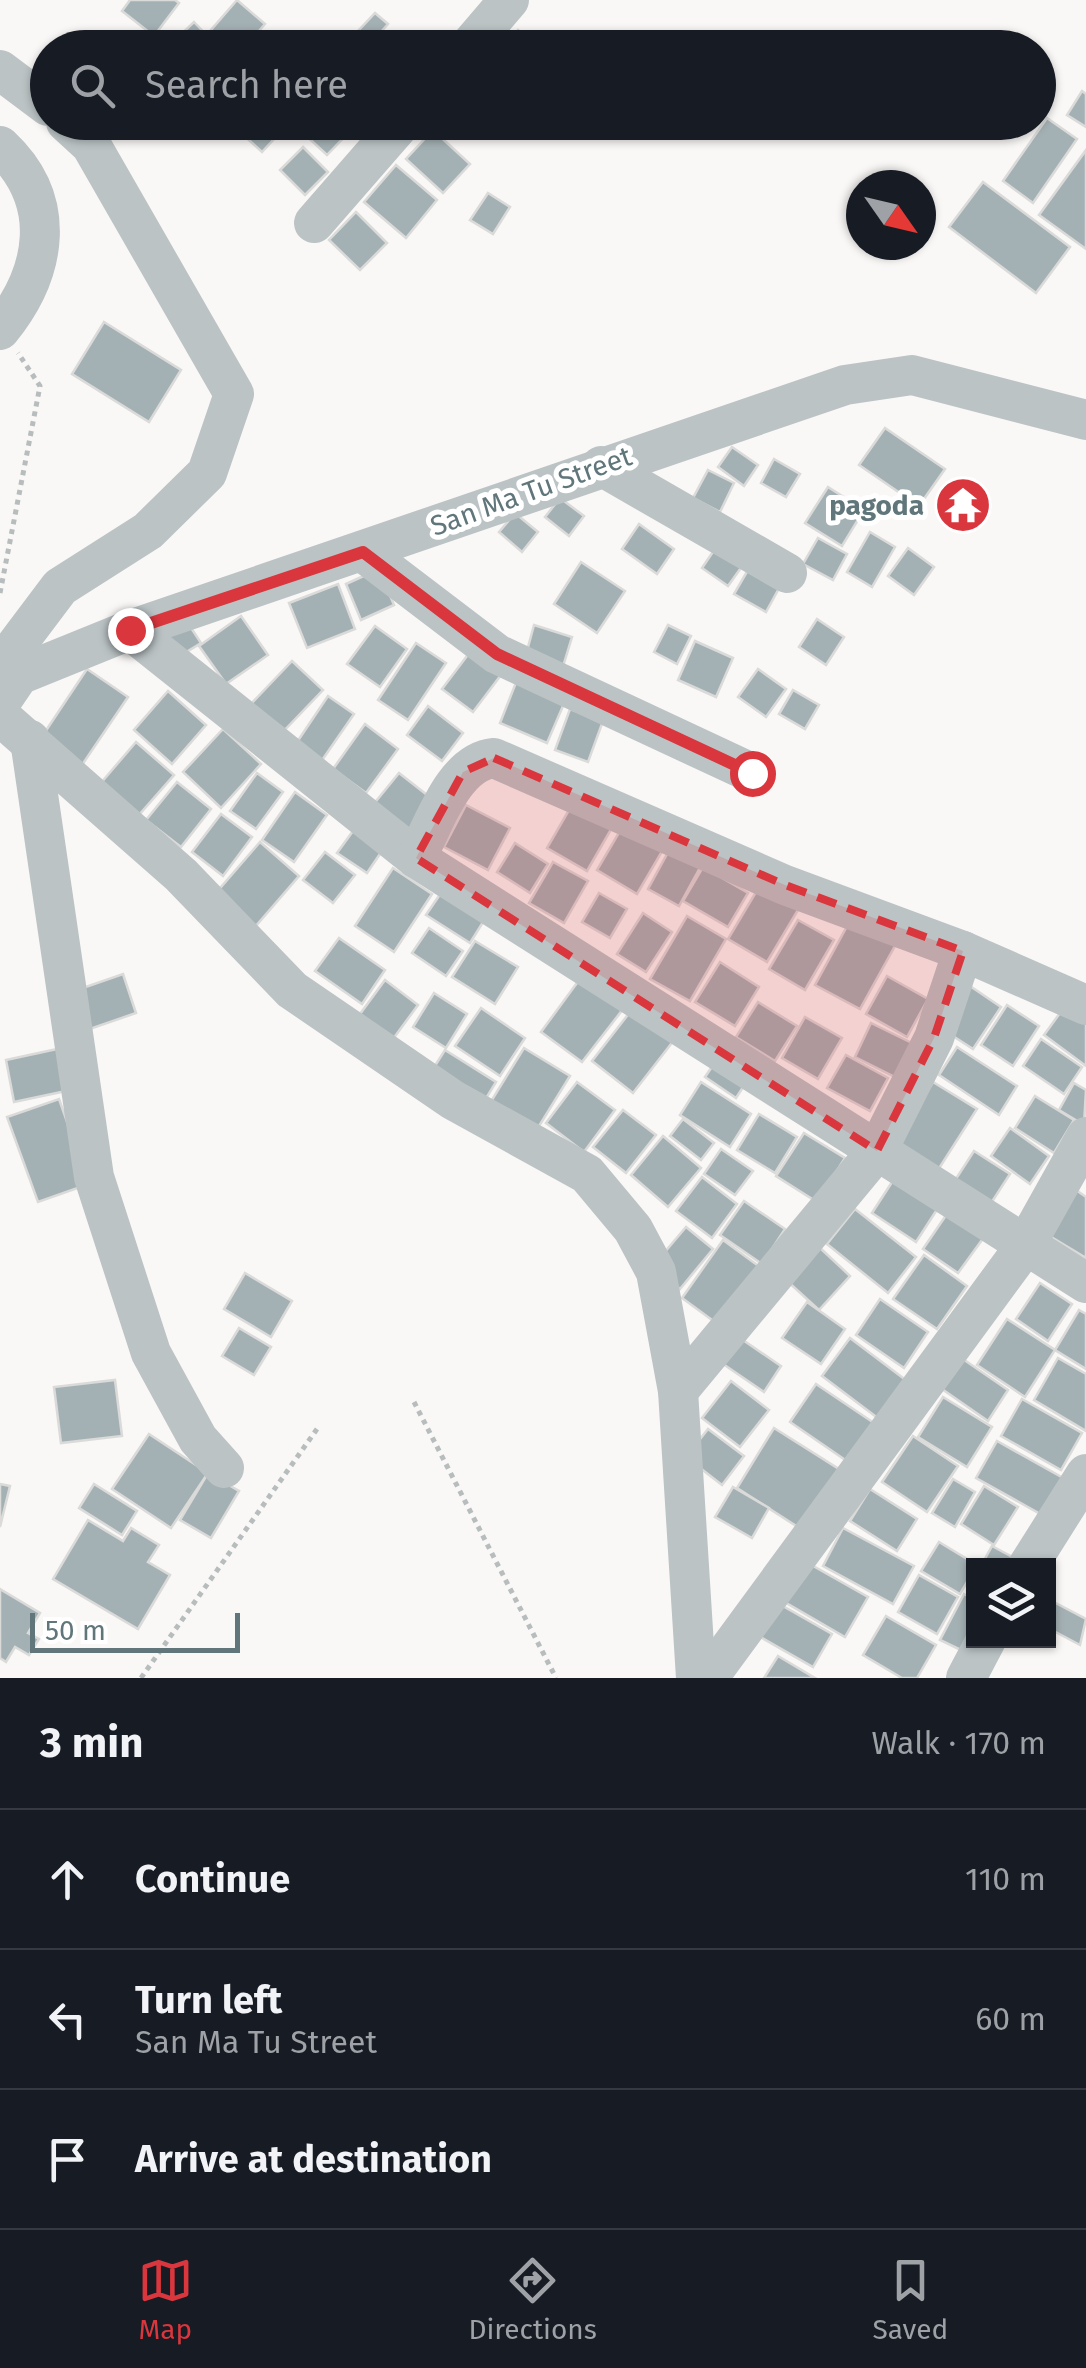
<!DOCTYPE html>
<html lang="en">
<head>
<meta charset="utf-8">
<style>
  :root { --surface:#171b24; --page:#242831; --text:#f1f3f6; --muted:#9ea1a6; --line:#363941; --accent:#d9363d }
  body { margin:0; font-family:"Fira Sans",sans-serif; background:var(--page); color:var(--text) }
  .controls { position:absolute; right:30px; bottom:30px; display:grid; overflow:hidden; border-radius:0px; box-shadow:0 2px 8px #0004 }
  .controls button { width:90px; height:90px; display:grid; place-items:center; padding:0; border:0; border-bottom:2px solid var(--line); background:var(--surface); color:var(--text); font:50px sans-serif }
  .compass { position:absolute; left:846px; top:170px; width:90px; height:90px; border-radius:50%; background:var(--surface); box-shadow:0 2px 8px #0004; rotate:124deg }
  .scale { position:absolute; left:30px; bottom:25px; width:210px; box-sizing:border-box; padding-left:10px; border:5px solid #60767a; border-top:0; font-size:28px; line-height:35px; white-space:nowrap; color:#60767a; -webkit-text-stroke:8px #fff; paint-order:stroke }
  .stop { position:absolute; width:30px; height:30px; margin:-22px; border:8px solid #d9363d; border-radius:50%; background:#fff }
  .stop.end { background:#d9363d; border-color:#fff; box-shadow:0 2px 10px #0008 }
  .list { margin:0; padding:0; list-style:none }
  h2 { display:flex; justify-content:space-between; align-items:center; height:130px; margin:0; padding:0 40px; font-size:42px }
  h2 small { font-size:32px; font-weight:400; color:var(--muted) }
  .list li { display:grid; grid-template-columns:65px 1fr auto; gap:30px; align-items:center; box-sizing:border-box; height:140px; padding:0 40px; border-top:2px solid var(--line) }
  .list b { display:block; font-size:38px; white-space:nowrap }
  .list p { margin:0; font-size:32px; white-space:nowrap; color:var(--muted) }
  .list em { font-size:32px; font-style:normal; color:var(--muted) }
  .icon { flex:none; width:55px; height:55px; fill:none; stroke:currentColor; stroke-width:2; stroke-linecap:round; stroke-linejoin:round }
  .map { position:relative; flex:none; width:1086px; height:1678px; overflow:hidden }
  .search { position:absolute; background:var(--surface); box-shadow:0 2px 8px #0004; left:30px; right:30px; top:30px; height:110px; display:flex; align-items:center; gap:25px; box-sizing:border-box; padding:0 35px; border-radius:55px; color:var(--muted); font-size:38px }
  .sheet { height:550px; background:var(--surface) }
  nav { display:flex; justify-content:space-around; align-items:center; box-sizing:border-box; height:140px; border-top:2px solid var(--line); background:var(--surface); font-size:28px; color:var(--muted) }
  nav a { display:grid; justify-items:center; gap:5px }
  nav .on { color:var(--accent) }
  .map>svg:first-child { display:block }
  .building { fill:#a4b1b4; stroke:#dadad9; stroke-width:2.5 }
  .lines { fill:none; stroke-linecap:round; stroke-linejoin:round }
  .path { stroke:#b7bcbd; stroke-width:5; stroke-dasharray:5 5; stroke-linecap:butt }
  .minor { stroke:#bbc3c5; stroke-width:40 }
  .route { stroke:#d9363d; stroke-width:12 }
  .marked { fill:#d9363d; fill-opacity:0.2; stroke:#d9363d; stroke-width:8; stroke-dasharray:20 12; stroke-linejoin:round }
  .labels { text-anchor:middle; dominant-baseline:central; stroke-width:10; stroke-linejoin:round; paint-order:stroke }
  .street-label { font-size:28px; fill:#60767a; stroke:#fff }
  .poi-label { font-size:28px; font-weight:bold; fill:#60767a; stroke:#fff; text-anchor:end }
</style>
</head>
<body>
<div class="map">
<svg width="1086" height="1678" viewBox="0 0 1086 1678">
  <rect width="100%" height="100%" fill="#f9f8f6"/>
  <g class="building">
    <path d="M130 0H175L179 3 154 36 122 11Z"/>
    <path d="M237 0 265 24 244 48H231L211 30Z"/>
    <path d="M375 13 388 24 372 42 359 30Z"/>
    <path d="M194 22 217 46 215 48 171 44Z"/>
    <path d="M518 30 540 48H505Z"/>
    <path d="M267 32 284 48H253Z"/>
    <path d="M1082 91 1086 94V127L1067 115Z"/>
    <path d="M1047 118 1077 139 1033 203 1003 181Z"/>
    <path d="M244 122H284L287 125 262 152 238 130Z"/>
    <path d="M310 122H339L349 132 327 155 301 131Z"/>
    <path d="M433 130 470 164 443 193 406 159Z"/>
    <path d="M303 147 328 172 305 195 280 170Z"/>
    <path d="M1086 150V249L1039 215Z"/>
    <path d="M396 165 437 200 406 238 364 202Z"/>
    <path d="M983 182 1070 247 1036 293 949 227Z"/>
    <path d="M488 193 510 207 493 234 470 220Z"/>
    <path d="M356 212 387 243 360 270 329 240Z"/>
    <path d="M104 322 181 370 149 422 72 374Z"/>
    <path d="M885 428 945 469 919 506 859 465Z"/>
    <path d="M732 447 758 465 744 486 718 467Z"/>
    <path d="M774 459 800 474 786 497 761 483Z"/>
    <path d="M708 470 734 483 720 512 693 498Z"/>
    <path d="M828 487 864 510 842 546 805 523Z"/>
    <path d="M560 498 584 516 569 536 545 517Z"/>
    <path d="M515 513 538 532 522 552 499 532Z"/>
    <path d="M639 524 674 549 657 574 622 549Z"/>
    <path d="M870 532 895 547 872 587 847 572Z"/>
    <path d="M818 538 847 554 833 580 803 564Z"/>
    <path d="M721 540 748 558 728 586 702 568Z"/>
    <path d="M908 548 934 567 914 595 888 576Z"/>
    <path d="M581 562 625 591 597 633 554 604Z"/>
    <path d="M752 563 783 581 766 612 734 594Z"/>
    <path d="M379 569 394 605 361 620 346 584Z"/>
    <path d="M338 584 355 629 307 648 289 603Z"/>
    <path d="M241 616 268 655 226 684 199 646Z"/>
    <path d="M184 617 201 643 175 659 158 633Z"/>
    <path d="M817 619 844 637 826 665 799 647Z"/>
    <path d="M534 625 572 637 561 673 524 662Z"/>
    <path d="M668 625 691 636 677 664 654 652Z"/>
    <path d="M375 626 407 649 380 687 347 664Z"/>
    <path d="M695 641 733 658 716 697 678 680Z"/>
    <path d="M416 643 446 663 408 720 378 700Z"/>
    <path d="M470 652 501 675 473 712 442 689Z"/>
    <path d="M292 661 323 690 277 738 247 708Z"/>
    <path d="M87 669 128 697 82 765 41 738Z"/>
    <path d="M758 669 786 689 766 717 738 697Z"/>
    <path d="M517 680 566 699 547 743 500 723Z"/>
    <path d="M793 690 819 705 805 729 779 714Z"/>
    <path d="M168 691 206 725 172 764 134 730Z"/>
    <path d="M328 696 354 714 318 766 293 748Z"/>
    <path d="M428 706 463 733 442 761 407 735Z"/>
    <path d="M570 709 603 721 588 762 555 750Z"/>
    <path d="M365 724 398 749 366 793 333 769Z"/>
    <path d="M223 729 261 764 221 808 183 772Z"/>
    <path d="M136 742 174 775 138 816 100 784Z"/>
    <path d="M257 773 283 792 256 829 230 811Z"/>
    <path d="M399 773 436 802 405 841 368 811Z"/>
    <path d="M177 782 211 809 181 847 146 820Z"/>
    <path d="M295 792 327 815 294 862 262 840Z"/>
    <path d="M573 803 613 826 587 871 547 848Z"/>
    <path d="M466 805 510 828 488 870 444 847Z"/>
    <path d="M221 814 252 837 223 876 192 852Z"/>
    <path d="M624 824 664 848 637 894 597 870Z"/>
    <path d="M353 831 382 851 367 873 337 853Z"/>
    <path d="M260 842 299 876 248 935 209 901Z"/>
    <path d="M515 843 548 864 530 893 497 872Z"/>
    <path d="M672 845 703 862 679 906 648 889Z"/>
    <path d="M325 852 355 875 333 903 303 880Z"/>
    <path d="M553 862 588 881 564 923 529 903Z"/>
    <path d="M703 867 748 893 728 927 683 901Z"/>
    <path d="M393 868 432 894 394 952 355 926Z"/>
    <path d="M447 884 490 911 470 943 426 915Z"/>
    <path d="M759 887 798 910 767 962 728 939Z"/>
    <path d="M599 893 627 909 610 938 582 922Z"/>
    <path d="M643 913 672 932 646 972 617 954Z"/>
    <path d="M687 916 726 939 690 1001 650 979Z"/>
    <path d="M851 919 896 944 860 1009 815 985Z"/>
    <path d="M798 920 834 940 805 990 769 969Z"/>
    <path d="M429 928 463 951 446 976 412 953Z"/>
    <path d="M339 938 385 970 362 1004 315 971Z"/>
    <path d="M475 941 518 967 495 1004 452 977Z"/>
    <path d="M720 962 759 987 735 1026 695 1002Z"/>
    <path d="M585 972 627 1004 582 1062 541 1032Z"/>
    <path d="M123 974 136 1013 87 1030 74 991Z"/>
    <path d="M887 976 928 999 907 1037 866 1014Z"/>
    <path d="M385 980 418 1005 393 1039 360 1014Z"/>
    <path d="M970 986 1001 1007 973 1049 942 1029Z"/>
    <path d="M434 993 467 1014 446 1048 413 1027Z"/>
    <path d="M758 1002 797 1026 775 1061 736 1037Z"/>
    <path d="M1068 1002 1086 1014V1066L1044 1035Z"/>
    <path d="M637 1003 678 1035 633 1093 592 1061Z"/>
    <path d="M1007 1005 1039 1026 1013 1066 981 1045Z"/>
    <path d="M481 1008 525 1038 500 1076 455 1046Z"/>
    <path d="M805 1017 842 1038 818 1079 782 1058Z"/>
    <path d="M871 1023 918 1046 901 1080 855 1057Z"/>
    <path d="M1041 1039 1082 1067 1064 1094 1023 1066Z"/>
    <path d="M957 1047 1017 1086 999 1115 939 1075Z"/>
    <path d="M524 1048 570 1076 536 1131 490 1103Z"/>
    <path d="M57 1049 66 1091 14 1102 6 1060Z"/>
    <path d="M445 1050 496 1082 482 1105 431 1072Z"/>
    <path d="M720 1055 751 1075 736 1098 705 1077Z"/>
    <path d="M846 1055 888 1078 870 1111 827 1088Z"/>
    <path d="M577 1082 615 1110 584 1152 546 1123Z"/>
    <path d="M701 1082 751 1114 730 1147 680 1115Z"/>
    <path d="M933 1082 977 1109 938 1170 895 1143Z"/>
    <path d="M1074 1083 1086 1090 1084 1125 1059 1110Z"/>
    <path d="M1035 1096 1074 1120 1054 1153 1015 1128Z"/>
    <path d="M59 1099 89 1184 38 1202 7 1117Z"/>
    <path d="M623 1110 656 1135 626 1173 593 1147Z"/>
    <path d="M759 1114 797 1137 775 1173 737 1150Z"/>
    <path d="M683 1119 714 1143 701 1160 670 1136Z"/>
    <path d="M1010 1128 1049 1156 1030 1184 991 1156Z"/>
    <path d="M804 1133 845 1158 817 1202 776 1176Z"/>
    <path d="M663 1136 701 1168 668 1207 631 1175Z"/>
    <path d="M721 1149 753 1171 735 1195 704 1174Z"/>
    <path d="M974 1151 1010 1174 986 1211 950 1188Z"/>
    <path d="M702 1177 737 1204 712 1238 676 1211Z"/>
    <path d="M894 1179 938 1208 916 1242 872 1213Z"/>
    <path d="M1076 1190 1086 1197V1258L1048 1235Z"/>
    <path d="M744 1201 785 1229 762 1264 720 1235Z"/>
    <path d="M951 1208 987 1233 958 1273 923 1249Z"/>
    <path d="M855 1209 916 1257 888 1293 827 1244Z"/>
    <path d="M686 1227 713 1249 680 1289 653 1266Z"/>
    <path d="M723 1240 764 1270 723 1328 682 1298Z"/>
    <path d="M818 1246 850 1276 819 1310 786 1280Z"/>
    <path d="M924 1255 967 1286 937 1329 893 1299Z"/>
    <path d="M245 1273 292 1301 271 1337 224 1309Z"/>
    <path d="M1040 1283 1072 1304 1048 1341 1016 1319Z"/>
    <path d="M880 1299 928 1332 904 1368 856 1335Z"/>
    <path d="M807 1302 845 1329 821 1364 782 1338Z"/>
    <path d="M1079 1310 1086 1314V1369L1055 1350Z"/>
    <path d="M1007 1319 1055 1350 1025 1397 977 1365Z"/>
    <path d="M239 1328 271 1347 254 1375 222 1356Z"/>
    <path d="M740 1338 781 1366 764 1392 723 1364Z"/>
    <path d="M850 1338 911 1384 883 1422 822 1376Z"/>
    <path d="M960 1357 1008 1390 988 1421 939 1387Z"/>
    <path d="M1058 1358 1086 1374V1431L1034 1400Z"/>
    <path d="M115 1380 122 1436 61 1443 54 1387Z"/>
    <path d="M731 1381 769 1410 740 1447 702 1418Z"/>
    <path d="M816 1384 880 1427 854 1466 790 1422Z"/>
    <path d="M943 1397 992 1427 967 1467 918 1437Z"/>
    <path d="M1022 1399 1082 1433 1061 1470 1001 1436Z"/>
    <path d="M774 1428 842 1471 804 1531 737 1488Z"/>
    <path d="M708 1429 744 1456 722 1485 686 1457Z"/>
    <path d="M149 1434 208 1473 171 1528 112 1489Z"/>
    <path d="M913 1436 958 1466 927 1512 882 1482Z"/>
    <path d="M997 1441 1065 1479 1044 1516 976 1478Z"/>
    <path d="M208 1473 239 1491 211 1538 180 1520Z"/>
    <path d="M953 1479 975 1492 955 1527 932 1513Z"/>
    <path d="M0 1484 10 1486 0 1527Z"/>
    <path d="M94 1484 137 1511 122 1535 79 1508Z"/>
    <path d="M984 1486 1018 1507 994 1545 961 1524Z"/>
    <path d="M733 1487 769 1508 752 1538 715 1517Z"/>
    <path d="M870 1489 917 1519 897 1551 850 1521Z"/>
    <path d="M88 1520 123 1541 131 1528 159 1545 148 1562 170 1575 138 1629 53 1579Z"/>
    <path d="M843 1528 914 1566 893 1604 823 1566Z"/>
    <path d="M939 1542 977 1565 960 1594 921 1571Z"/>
    <path d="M992 1546 1016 1559 1012 1566H981Z"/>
    <path d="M799 1558 868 1597 845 1637 776 1597Z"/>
    <path d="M919 1575 958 1597 937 1634 898 1612Z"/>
    <path d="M0 1589 40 1613 28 1633 39 1639 29 1655 15 1647 6 1662 0 1658Z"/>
    <path d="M964 1594 974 1599V1636L965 1652 940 1640Z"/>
    <path d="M1048 1599 1086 1619 1080 1645 1048 1628Z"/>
    <path d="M774 1601 832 1634 813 1667 755 1634Z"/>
    <path d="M886 1616 936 1645 917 1678H902L863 1655Z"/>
    <path d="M778 1656 815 1678H764Z"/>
  </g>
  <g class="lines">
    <g class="path">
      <path d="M0 593 40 386 18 353"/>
      <path d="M414 1402 556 1678"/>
      <path d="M141 1678 317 1429"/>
    </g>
    <g class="minor">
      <path d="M468 48 509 0"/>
      <path d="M0 70 48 106"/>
      <path d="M0 146C59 201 47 272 0 330"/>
      <path d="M314 223 402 122"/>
      <path d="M601 466 787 573"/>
      <path d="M363 552 497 654 752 773"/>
      <path d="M130 630 416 858 1086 1283"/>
      <path d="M2 664 60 587 148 531 207 473 234 394 91 145 66 122"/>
      <path d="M0 703 19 675 130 630 845 385 912 375 1086 420"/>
      <path d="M0 716 181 875 292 990 453 1100 587 1174 633 1229 656 1272 678 1391 696 1678"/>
      <path d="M30 740 94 1177 151 1353 198 1439 224 1468"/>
      <path d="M416 858C434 825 453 762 494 758L785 885 963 951 1086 1005"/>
      <path d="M678 1391 877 1151 934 1038 963 951"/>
      <path d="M1028 1566 1086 1474"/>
      <path d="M708 1678 1025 1246 1086 1137"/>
      <path d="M966 1678 986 1640"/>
    </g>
  </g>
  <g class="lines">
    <path class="route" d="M130 630 363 552 497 654 752 773"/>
  </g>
  <path class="marked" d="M494 758 785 885 963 951 934 1038 877 1151 416 858 463 772Z"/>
  <defs>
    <g id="temple-disc" transform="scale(2.875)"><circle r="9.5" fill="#d9363d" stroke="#fff"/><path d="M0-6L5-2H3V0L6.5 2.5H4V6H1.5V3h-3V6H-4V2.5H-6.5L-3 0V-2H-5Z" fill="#fff"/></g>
  </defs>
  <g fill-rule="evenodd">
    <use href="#temple-disc" x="963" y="505"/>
  </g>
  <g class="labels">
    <g class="street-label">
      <text transform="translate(531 491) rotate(-20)">San Ma Tu Street</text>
    </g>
    <g class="poi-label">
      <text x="924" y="505">pagoda</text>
    </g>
  </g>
</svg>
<div class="controls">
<button><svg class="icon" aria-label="layers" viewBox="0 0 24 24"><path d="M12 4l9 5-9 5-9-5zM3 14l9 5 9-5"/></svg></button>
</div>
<svg class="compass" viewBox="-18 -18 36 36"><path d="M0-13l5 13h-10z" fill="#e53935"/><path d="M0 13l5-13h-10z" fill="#9ea1a6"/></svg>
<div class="scale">50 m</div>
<div class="stop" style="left:752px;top:773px"></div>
<div class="stop end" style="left:130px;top:630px"></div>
<div class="search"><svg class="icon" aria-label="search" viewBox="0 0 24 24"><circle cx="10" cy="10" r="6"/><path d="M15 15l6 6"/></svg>Search here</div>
</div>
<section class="sheet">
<h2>3 min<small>Walk · 170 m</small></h2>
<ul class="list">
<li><svg class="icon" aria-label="ahead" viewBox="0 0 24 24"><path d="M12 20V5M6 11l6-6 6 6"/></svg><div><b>Continue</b></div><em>110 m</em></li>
<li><svg class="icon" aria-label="left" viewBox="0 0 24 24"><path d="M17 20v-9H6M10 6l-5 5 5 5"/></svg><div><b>Turn left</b><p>San Ma Tu Street</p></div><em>60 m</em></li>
<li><svg class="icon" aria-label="arrive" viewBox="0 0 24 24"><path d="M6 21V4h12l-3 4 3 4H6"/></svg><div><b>Arrive at destination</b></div></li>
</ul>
</section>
<nav>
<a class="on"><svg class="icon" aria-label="map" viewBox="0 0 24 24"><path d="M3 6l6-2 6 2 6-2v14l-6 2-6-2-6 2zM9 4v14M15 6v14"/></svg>Map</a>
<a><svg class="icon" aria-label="directions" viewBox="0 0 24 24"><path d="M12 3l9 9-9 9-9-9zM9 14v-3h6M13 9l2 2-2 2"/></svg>Directions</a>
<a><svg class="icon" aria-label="saved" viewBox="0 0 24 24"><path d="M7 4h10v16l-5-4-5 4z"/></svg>Saved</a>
</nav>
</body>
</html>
